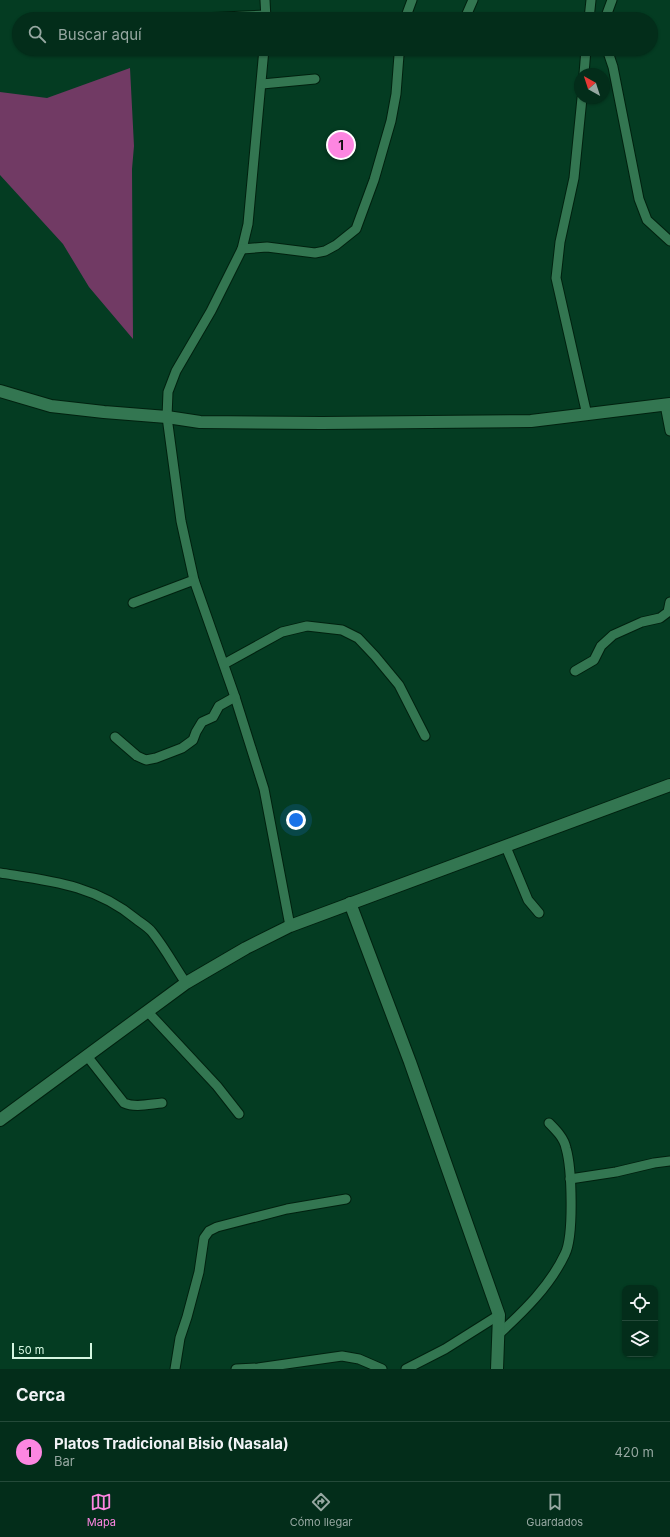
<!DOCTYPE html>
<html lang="es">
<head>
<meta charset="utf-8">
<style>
  :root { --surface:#032d1a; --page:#113927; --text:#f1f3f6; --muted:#97a8a2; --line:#244939; --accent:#fd86e1 }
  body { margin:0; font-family:Inter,sans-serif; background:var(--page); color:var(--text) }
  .controls { position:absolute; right:12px; bottom:12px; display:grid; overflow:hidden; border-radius:8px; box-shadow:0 1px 3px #0004 }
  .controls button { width:36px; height:36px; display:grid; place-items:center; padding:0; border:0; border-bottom:1px solid var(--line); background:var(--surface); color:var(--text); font:20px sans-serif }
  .compass { position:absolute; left:574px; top:68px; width:36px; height:36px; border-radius:50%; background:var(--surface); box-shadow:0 1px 3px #0004; rotate:321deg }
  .scale { position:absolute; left:12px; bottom:10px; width:80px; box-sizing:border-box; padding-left:4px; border:2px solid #d5f6e1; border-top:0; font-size:11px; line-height:14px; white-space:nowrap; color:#d5f6e1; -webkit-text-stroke:3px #043c22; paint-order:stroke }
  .you { position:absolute; left:296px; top:820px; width:14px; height:14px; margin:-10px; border:3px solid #fff; border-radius:50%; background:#1a73e8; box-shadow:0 0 0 6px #1a73e833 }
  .badge { display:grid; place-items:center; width:26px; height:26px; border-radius:50%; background:var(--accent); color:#111; font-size:13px; font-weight:700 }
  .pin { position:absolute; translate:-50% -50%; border:2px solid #fff; box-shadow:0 1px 4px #0006 }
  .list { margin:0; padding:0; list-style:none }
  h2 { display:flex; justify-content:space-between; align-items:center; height:52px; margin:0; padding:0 16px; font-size:17px }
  h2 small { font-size:13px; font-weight:400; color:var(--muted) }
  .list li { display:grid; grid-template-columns:26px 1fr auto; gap:12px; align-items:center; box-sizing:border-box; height:60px; padding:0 16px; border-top:1px solid var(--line) }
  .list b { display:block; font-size:15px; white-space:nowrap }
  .list p { margin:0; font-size:13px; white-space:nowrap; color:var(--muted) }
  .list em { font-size:13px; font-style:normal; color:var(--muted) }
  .icon { flex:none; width:22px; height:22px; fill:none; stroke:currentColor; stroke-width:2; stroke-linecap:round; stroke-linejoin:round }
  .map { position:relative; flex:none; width:670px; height:1369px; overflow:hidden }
  .search { position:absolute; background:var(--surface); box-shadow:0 1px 3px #0004; left:12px; right:12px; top:12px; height:44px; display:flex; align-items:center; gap:10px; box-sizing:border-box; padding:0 14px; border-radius:22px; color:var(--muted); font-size:15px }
  .sheet { height:112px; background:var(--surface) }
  nav { display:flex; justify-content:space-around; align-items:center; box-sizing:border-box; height:56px; border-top:1px solid var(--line); background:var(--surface); font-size:11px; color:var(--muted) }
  nav a { display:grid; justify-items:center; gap:2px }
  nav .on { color:var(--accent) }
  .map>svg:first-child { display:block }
  .green { fill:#713a64 }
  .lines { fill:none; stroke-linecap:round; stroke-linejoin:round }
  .street-casing { stroke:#00210f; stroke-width:11 }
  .secondary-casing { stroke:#00210f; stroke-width:14 }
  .street { stroke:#337651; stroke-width:9 }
  .secondary { stroke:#337651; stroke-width:12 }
</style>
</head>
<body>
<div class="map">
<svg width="670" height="1369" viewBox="0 0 670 1369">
  <rect width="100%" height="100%" fill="#043c22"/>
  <path class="green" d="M130 68 134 146 132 169 133 339 89 287 63 244 0 175V92L47 98Z"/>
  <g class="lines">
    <g class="street-casing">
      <g id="street">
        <path d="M265 0 266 19"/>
        <path d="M180 19 266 15"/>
        <path d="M405 19 412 0"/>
        <path d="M461 19 466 16 473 0"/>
        <path d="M589 19 591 0"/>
        <path d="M605 19 612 0"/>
        <path d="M264 49 248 224 242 249 211 311 176 371 168 392 167 417 181 521 194 580 235 697 264 789 290 926"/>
        <path d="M607 49 613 67 639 199 647 220 670 241"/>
        <path d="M584 74 586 49"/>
        <path d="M262 84 315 79"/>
        <path d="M582 98 574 178 560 242 556 278 587 415"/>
        <path d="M242 249 267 247 315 253 325 251 336 245 356 229 374 180 391 121 396 94 399 55 401 51 408 49"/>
        <path d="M665 405 670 431"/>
        <path d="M133 603 194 580"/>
        <path d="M224 664 282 632 307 626 342 630 358 638 375 656 399 685 425 736"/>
        <path d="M575 671 594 660 601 646 613 635 642 622 660 618 668 612 670 602"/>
        <path d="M115 737 137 756 146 760 156 758 182 748 193 740 196 732 202 722 213 717 219 706 235 697"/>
        <path d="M506 847 528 900 539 913"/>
        <path d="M0 873C51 881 95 885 136 919 141 923 148 927 152 932 165 948 175 967 186 983"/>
        <path d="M148 1012 217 1086 239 1114"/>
        <path d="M87 1056 124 1103C135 1108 150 1104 162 1103"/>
        <path d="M570 1179 616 1172 654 1163 670 1161"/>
        <path d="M499 1334C524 1311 550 1286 565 1254 574 1236 572 1169 566 1148 564 1138 556 1130 549 1123"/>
        <path d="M175 1369 180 1338 187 1317 199 1272 204 1238 209 1231 217 1227 287 1209 346 1199"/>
        <path d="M236 1369 258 1368 342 1356 359 1359 382 1369"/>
        <path d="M406 1369 445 1349 499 1315"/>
      </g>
    </g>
    <g class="secondary-casing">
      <g id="secondary">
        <path d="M0 391 51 406 104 412 167 417 200 422 322 423 531 421 670 404"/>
        <path d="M350 903 410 1062 499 1315 497 1369"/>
        <path d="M0 1120 186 983 246 948 290 926 670 785"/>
      </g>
    </g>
    <use href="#street" class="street"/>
    <use href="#secondary" class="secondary"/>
  </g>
</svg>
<div class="controls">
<button><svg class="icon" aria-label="locate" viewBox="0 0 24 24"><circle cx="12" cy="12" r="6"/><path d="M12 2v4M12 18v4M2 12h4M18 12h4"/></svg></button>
<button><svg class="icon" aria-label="layers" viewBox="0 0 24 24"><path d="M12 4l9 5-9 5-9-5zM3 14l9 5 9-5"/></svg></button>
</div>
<svg class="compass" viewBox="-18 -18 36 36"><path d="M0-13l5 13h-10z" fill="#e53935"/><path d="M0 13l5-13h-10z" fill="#97a8a2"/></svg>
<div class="scale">50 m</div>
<div class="you"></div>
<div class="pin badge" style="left:341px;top:145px">1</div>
<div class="search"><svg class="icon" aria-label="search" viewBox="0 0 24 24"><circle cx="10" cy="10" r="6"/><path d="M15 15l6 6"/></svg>Buscar aquí</div>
</div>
<section class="sheet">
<h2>Cerca<small></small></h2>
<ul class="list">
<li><span class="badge">1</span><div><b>Platos Tradicional Bisio (Nasala)</b><p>Bar</p></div><em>420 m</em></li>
</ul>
</section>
<nav>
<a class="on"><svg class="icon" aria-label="map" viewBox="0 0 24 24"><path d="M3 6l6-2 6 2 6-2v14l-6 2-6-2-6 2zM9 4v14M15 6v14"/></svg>Mapa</a>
<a><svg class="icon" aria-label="directions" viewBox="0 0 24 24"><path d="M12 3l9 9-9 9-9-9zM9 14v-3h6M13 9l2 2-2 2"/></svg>Cómo llegar</a>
<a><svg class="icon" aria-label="saved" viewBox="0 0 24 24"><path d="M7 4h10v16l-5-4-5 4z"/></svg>Guardados</a>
</nav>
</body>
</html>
